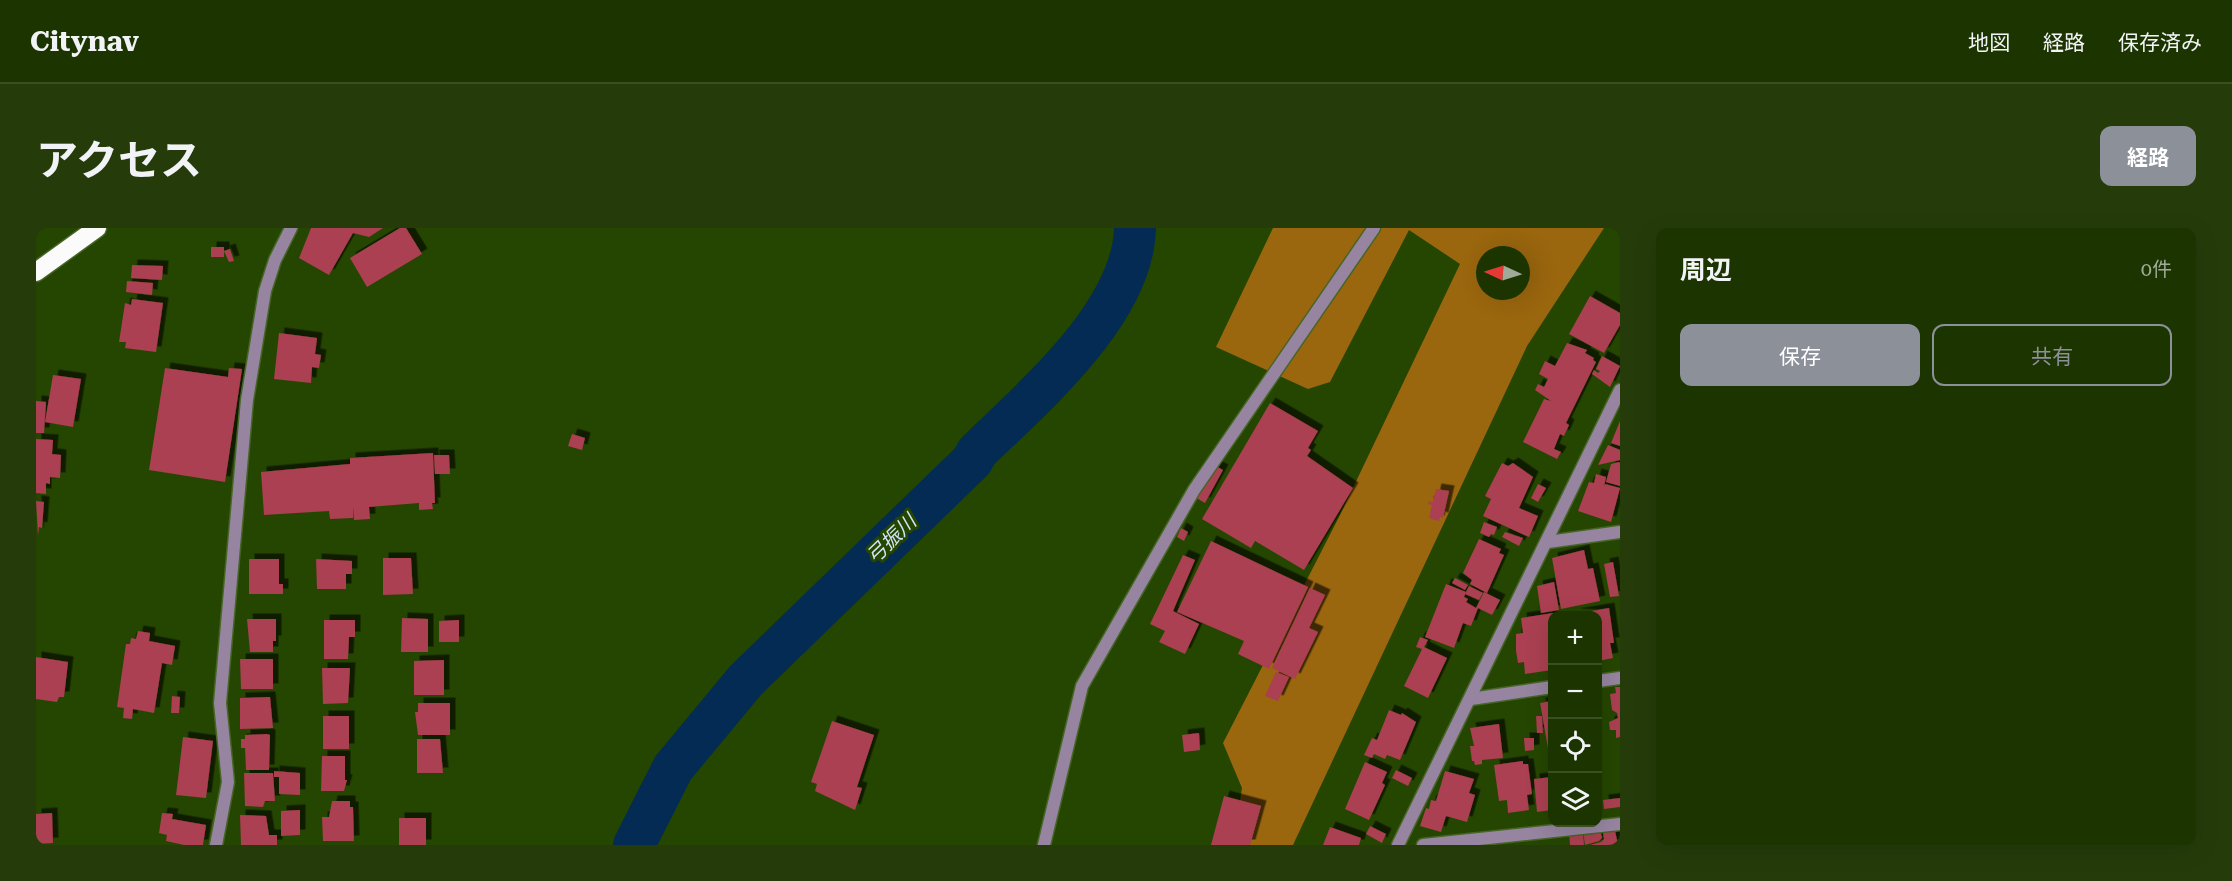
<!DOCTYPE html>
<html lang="ja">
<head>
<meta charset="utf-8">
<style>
  :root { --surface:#1c3400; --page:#253c0a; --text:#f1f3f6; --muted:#a0aa99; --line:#3a4f22; --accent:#8c9099 }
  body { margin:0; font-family:"Roboto Serif","Noto Sans JP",serif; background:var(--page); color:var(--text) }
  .controls { position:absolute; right:18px; bottom:18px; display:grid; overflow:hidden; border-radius:12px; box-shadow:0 6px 24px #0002 }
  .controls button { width:54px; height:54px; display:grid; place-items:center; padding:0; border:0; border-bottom:2px solid var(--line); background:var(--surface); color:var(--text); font:30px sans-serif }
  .compass { position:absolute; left:1440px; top:18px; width:54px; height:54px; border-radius:50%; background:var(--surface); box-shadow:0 6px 24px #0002; rotate:274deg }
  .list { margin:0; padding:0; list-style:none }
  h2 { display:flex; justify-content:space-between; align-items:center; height:78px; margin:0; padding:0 24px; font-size:26px }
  h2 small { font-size:20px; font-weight:400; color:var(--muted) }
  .actions { display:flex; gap:12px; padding:18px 24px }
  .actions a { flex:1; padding:14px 0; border:2px solid var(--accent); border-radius:12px; text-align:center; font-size:21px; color:var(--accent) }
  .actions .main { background:var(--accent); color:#fff }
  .icon { flex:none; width:33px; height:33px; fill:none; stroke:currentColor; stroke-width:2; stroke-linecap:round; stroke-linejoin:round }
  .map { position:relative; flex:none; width:1584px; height:617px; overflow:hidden; border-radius:12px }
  header { display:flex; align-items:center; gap:36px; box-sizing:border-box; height:84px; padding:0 30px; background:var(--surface); border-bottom:2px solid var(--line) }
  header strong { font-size:28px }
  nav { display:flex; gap:33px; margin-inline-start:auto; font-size:21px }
  .intro { display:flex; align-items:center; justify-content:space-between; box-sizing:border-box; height:144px; padding:0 36px }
  h1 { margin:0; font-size:42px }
  .button { padding:15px 27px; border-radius:12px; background:var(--accent); color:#fff; font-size:21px; font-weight:700 }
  main { display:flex; gap:36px; padding:0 36px }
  aside { flex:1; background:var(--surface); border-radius:12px; box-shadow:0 6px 24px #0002 }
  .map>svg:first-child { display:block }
  .forest { fill:#9a660e; fill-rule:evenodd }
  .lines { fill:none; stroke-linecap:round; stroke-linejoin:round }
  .river { stroke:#032b53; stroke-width:42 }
  .building { fill:#aa3f51; filter:url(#shadow) }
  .street-casing { stroke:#466526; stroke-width:15 }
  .highway-casing { stroke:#466526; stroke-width:21 }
  .street { stroke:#9684a0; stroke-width:12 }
  .highway { stroke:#fbfbfb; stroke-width:18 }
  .labels { text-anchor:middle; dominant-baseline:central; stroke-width:6; stroke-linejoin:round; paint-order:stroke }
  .water-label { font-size:20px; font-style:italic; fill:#d3e5fa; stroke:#254600 }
</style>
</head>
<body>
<header>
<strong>Citynav</strong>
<nav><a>地図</a><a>経路</a><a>保存済み</a></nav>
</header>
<div class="intro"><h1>アクセス</h1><a class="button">経路</a></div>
<main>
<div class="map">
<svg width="1584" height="617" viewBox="0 0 1584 617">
  <defs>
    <filter id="shadow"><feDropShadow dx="5.5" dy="-5.5" stdDeviation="0" flood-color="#0009"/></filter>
  </defs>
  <rect width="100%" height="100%" fill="#254600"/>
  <path class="forest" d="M1237 0H1568L1491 118 1257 617H1197L1206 560 1187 515 1303 289 1424 36 1373 2 1294 154 1272 161 1180 119ZM1449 27H1485V63H1449Z"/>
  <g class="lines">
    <path class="river" d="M598 617 637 540 710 452 936 233 941 224C998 168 1097 85 1099 0"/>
  </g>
  <g class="building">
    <path d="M275 0H347L333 9 317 5 293 47 263 30Z"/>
    <path d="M364 0H370L386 26 331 59 314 30Z"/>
    <rect x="175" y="19" width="13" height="10"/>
    <path d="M194 21 198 33 193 34 188 23Z"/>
    <path d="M96 37 127 38 126 52 95 50Z"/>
    <path d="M91 53 117 55 116 67 90 64Z"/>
    <path d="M1554 68 1584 85V97L1568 125 1533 106Z"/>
    <path d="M96 71 127 75 120 124 89 120 90 114H83L89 75 95 77Z"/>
    <path d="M243 105 281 110 279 126 285 127 283 140 276 139 275 155 238 151Z"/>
    <path d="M1531 115 1551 122 1549 125 1558 130 1557 132 1560 134 1530 195 1533 197 1528 208 1524 206 1518 221 1525 224 1521 231 1487 214 1508 171 1515 173 1499 162 1502 156 1508 159 1512 151 1503 146 1509 133 1519 138Z"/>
    <path d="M1566 128 1584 138 1574 159 1556 146 1558 142 1562 145 1564 143 1560 141Z"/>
    <path d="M129 140 192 149 193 140 206 141 189 254 113 242Z"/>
    <path d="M17 147 45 151 37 199 9 194Z"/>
    <path d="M0 173 10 174 8 205H0Z"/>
    <path d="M1234 175 1282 203 1272 220 1275 222 1271 228 1317 260 1268 342 1219 313 1215 320 1166 291Z"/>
    <path d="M1584 193V218L1575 215Z"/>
    <path d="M536 206 549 210 546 222 532 218Z"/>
    <path d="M0 211 17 212 16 226 25 227 24 250 14 249V256L10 255V266L0 265Z"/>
    <path d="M1572 217 1584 222V232L1562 237Z"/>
    <path d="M397 225 399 275H396L397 281 383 282V275L333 279 334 291 318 292 317 279V290L294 291 293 283 228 287 225 244 314 236V230Z"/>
    <path d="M398 227H413L414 246H399Z"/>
    <path d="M1583 234 1584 235V258L1570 254 1575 236Z"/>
    <path d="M1466 235 1472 238 1477 235 1497 249 1483 280 1502 288 1493 309 1447 288 1455 271 1449 268Z"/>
    <path d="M1178 237 1187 242 1169 275 1157 268Z"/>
    <path d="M1560 246 1570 249 1568 259 1569 256 1584 260 1575 294 1542 283 1553 254 1558 255Z"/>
    <path d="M1502 256 1510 260 1502 274 1495 270Z"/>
    <path d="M1400 261 1413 263 1407 290 1404 289 1403 293 1393 290 1396 277 1392 276 1393 273 1397 274Z"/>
    <path d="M0 273 8 274 6 300 3 299 2 307Z"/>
    <path d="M1448 294 1461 299 1458 307 1455 306 1453 309 1444 305Z"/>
    <path d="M1145 300 1152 304 1148 313 1141 309Z"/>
    <path d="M1469 304 1487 310 1483 318 1466 309Z"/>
    <path d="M1443 311 1465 321 1463 325 1468 327 1451 365 1434 356 1436 352 1427 345Z"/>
    <path d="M1175 313 1272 359 1233 441 1202 426 1208 413 1141 384Z"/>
    <path d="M1548 322 1552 341 1557 340 1564 373 1525 381 1516 330Z"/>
    <path d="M1147 327 1159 332 1137 383 1163 396 1149 426 1123 414 1129 403 1114 396Z"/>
    <path d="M347 330H375L377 366 347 367Z"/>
    <path d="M213 331H243V356H247V366H213Z"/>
    <path d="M280 331 316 333V346H310V361H281Z"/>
    <path d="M1577 334 1583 368 1574 369 1568 336Z"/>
    <path d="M1419 350 1432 357 1429 362 1416 355Z"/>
    <path d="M1518 354 1523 382 1505 385 1501 358Z"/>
    <path d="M1410 356 1430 364 1428 369 1432 371 1430 374 1440 380 1448 364 1464 372 1456 387 1442 380 1435 398 1427 395 1418 420 1389 409Z"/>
    <path d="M1433 358 1447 365 1443 372 1429 366Z"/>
    <path d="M1274 360 1289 367 1273 400 1282 404 1259 451 1236 440Z"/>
    <path d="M1573 380 1578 415H1574L1577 430 1562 433V387L1538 386Z"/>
    <path d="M1517 385 1516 442 1489 446 1488 434 1482 435 1480 423V406L1487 405 1485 390Z"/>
    <path d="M366 390 392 391V424H365Z"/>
    <path d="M211 391H240V413H237V424H214Z"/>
    <path d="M288 392H319V409H313L312 431H288Z"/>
    <path d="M423 392V414H403V393Z"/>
    <path d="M102 403 114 405 113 413 139 418 136 437 126 435 118 485 97 481 96 491 87 490 88 480 81 479 90 416H94L95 410 100 411Z"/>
    <path d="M1384 409 1392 412 1388 419 1411 430 1392 470 1368 458 1386 421 1380 419Z"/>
    <path d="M0 429 32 434 28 469H23L21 474 0 471Z"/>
    <path d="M204 431H237V461H205Z"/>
    <path d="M408 432V467H378V433Z"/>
    <path d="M286 440H314L312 475 287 476Z"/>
    <path d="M1240 444 1253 449 1242 473 1229 468Z"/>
    <path d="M1579 459H1584V509L1580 510V502H1574L1573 494 1582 490 1581 485 1576 482 1574 466 1580 465Z"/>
    <path d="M136 468 144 469 143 485H135Z"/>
    <path d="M234 469 237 500 204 501V470Z"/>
    <path d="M1516 473V520H1512L1504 475Z"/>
    <path d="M382 475H414V507H382L379 484H382Z"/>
    <path d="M1353 482 1365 487 1366 485 1380 494 1364 532 1351 527 1349 531 1338 526 1336 530 1328 527 1336 510 1341 512Z"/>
    <rect x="287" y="488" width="26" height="33"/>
    <path d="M1500 488H1506L1507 505H1501Z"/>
    <path d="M796 493 838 507 821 559 826 560 819 582 779 563 781 556 775 554Z"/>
    <path d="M1463 496 1467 530 1446 532V536L1439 537 1438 533H1436L1434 518H1438L1434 500Z"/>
    <path d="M1163 505 1164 522 1148 524 1146 507Z"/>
    <path d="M231 506 234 507 233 542H210L209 520H205V511H209V507Z"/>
    <path d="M147 509 177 513 170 570 140 567Z"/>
    <path d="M1488 510H1498V522L1489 523Z"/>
    <path d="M381 511H404L407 545H381Z"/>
    <path d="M286 528H309V552H311L308 563H285Z"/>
    <path d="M1487 533V536H1492L1496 566 1491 567 1493 582 1472 585 1471 572 1463 573 1458 537Z"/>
    <path d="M1329 534 1351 544 1346 555 1349 557 1333 592 1309 581Z"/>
    <path d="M1360 542 1376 550 1372 558 1356 550Z"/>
    <path d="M238 543 264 545V567L243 566V549H238Z"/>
    <path d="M1409 543 1438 551 1433 565 1439 567 1431 594 1410 588 1405 604 1384 598 1390 580 1393 581 1395 572 1400 573Z"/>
    <path d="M208 545H237L239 573H229L227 579 209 578Z"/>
    <path d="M1516 549V582L1501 584 1498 551Z"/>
    <path d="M1188 568 1225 578 1214 617H1175Z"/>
    <path d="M1584 570V579L1568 581 1567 572Z"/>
    <path d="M296 573H314V579H317L318 613H287L286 589H293Z"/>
    <path d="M264 582V607L245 608V583Z"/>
    <path d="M16 585 17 615 0 616V586Z"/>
    <path d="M126 585 137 586 136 591 170 597 167 617H148L130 613 131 607 123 605Z"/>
    <path d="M204 587 230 588 233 607H241V617H205Z"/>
    <rect x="363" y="590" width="27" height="27"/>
    <path d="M1334 598 1350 606 1346 615 1330 606Z"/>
    <path d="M1578 598 1582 617H1554L1565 614 1568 611 1566 599Z"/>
    <path d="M1294 599 1325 610 1323 617H1287Z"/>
    <path d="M1564 601 1566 610 1563 613 1549 617 1547 603Z"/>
    <path d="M1547 604 1548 617H1534L1533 605Z"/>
  </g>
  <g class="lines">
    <g class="street-casing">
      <g id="street">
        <path d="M1512 314 1584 304"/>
        <path d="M1562 453 1584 450"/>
        <path d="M1435 471 1516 459"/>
        <path d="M180 617 192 554 184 475 211 172 229 63 239 32 255 0"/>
        <path d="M1008 617 1046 458 1158 262 1338 0"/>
        <path d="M1362 617 1584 162"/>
        <path d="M1387 617 1584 596"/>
      </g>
    </g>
    <g class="highway-casing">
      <path id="highway" d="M0 44 61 0"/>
    </g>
    <use href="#street" class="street"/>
    <use href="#highway" class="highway"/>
  </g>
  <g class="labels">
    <g class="water-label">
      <text transform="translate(855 311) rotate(-44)">弓振川</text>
    </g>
  </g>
</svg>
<div class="controls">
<button>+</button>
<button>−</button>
<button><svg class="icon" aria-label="locate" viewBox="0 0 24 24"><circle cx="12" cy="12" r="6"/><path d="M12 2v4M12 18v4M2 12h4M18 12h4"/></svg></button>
<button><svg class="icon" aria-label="layers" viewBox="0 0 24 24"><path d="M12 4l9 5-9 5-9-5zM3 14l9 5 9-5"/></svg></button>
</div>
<svg class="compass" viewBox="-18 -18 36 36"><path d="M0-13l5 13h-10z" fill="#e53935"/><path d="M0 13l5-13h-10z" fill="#a0aa99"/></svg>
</div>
<aside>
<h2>周辺<small>0件</small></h2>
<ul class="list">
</ul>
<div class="actions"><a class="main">保存</a><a>共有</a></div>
</aside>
</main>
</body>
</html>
